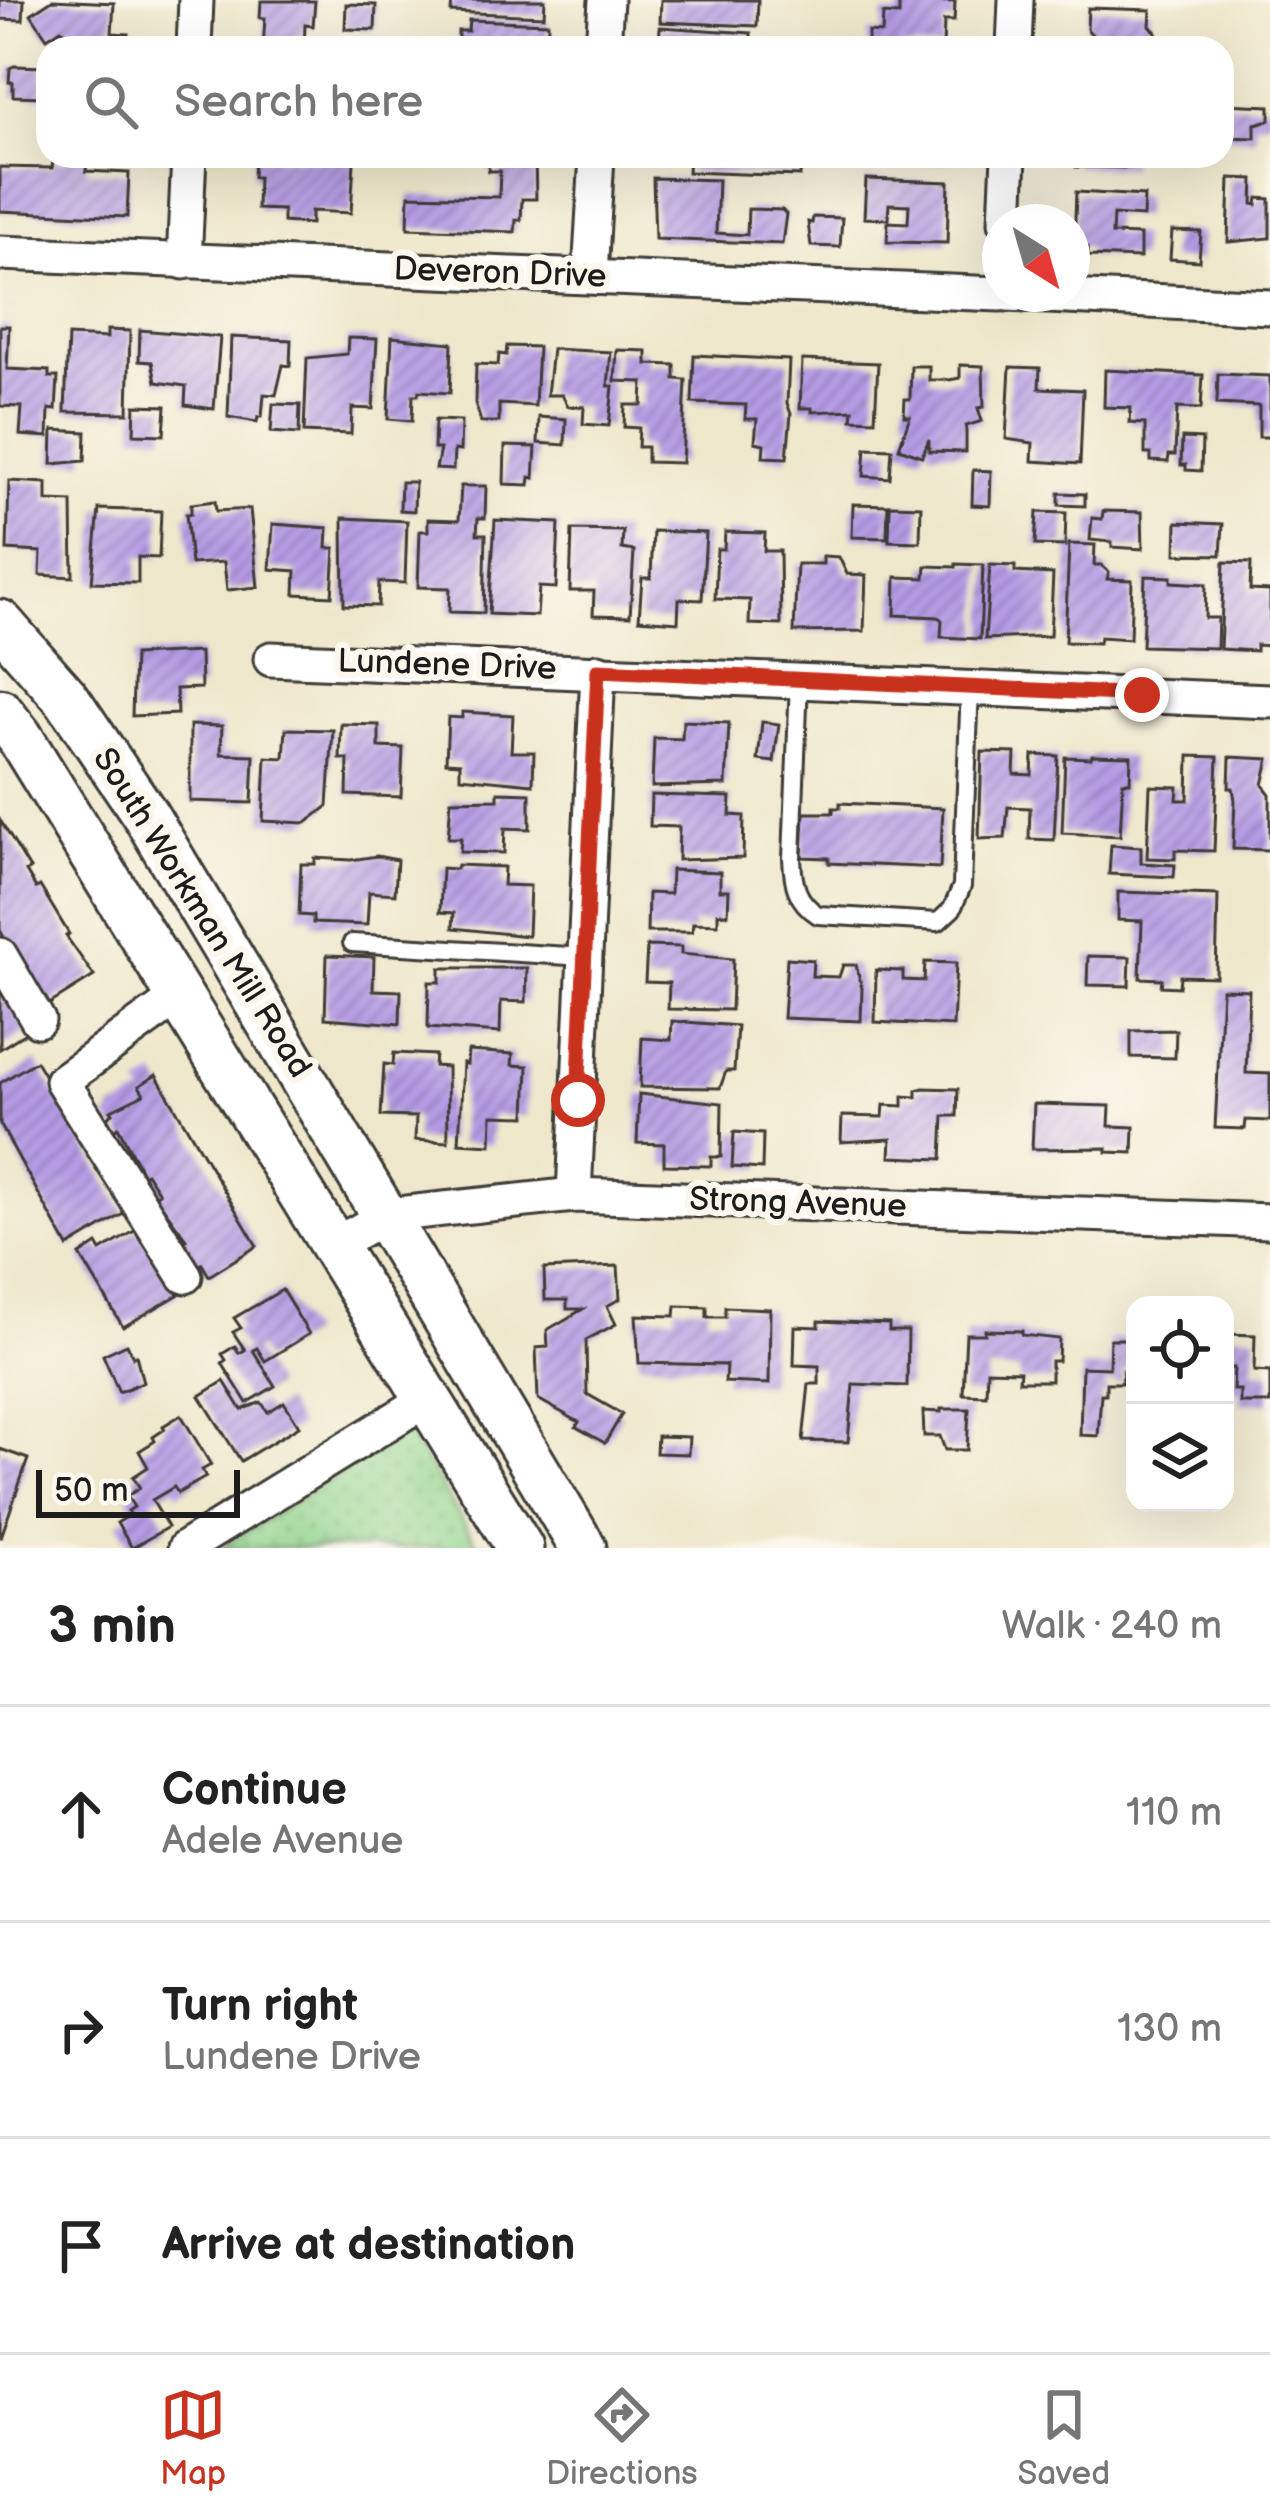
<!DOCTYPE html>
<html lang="en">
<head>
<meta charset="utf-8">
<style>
  :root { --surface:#fff; --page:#f2f2f2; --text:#222; --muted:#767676; --line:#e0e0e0; --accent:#c8321e }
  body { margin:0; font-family:"Balsamiq Sans",sans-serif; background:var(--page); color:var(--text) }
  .controls { position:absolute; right:36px; bottom:36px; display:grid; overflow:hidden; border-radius:24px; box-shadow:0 12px 48px #0002 }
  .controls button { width:108px; height:108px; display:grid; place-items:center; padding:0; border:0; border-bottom:3px solid var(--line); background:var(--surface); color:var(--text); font:60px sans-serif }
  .compass { position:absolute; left:982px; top:204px; width:108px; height:108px; border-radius:50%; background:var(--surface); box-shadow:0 12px 48px #0002; rotate:143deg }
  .scale { position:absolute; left:36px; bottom:30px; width:204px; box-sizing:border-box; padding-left:12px; border:6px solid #1c1c1c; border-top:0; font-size:33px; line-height:42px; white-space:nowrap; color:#1c1c1c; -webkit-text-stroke:9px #fbf7ec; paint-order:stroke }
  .stop { position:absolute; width:36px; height:36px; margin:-27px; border:9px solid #c8321e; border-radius:50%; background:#fff }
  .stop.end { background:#c8321e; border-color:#fff; box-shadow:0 3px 12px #0008 }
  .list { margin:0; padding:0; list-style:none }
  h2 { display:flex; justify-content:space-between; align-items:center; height:156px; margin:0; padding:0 48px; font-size:51px }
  h2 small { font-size:39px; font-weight:400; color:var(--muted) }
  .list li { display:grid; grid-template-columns:78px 1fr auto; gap:36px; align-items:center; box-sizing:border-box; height:216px; padding:0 48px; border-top:3px solid var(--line) }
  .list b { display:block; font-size:45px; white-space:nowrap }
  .list p { margin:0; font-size:39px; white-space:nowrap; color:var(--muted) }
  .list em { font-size:39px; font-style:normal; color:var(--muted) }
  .icon { flex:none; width:66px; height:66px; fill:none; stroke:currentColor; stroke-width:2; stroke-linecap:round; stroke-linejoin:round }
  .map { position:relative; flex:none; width:1270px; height:1548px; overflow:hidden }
  .search { position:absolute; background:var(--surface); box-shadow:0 12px 48px #0002; left:36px; right:36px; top:36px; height:132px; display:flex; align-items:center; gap:30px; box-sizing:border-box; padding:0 42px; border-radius:36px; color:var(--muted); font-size:45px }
  .sheet { height:804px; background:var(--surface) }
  nav { display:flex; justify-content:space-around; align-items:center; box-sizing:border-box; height:168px; border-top:3px solid var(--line); background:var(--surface); font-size:33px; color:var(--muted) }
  nav a { display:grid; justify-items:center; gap:6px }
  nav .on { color:var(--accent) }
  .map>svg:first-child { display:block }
  .park { fill:url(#park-dots); stroke:#577855; stroke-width:3 }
  .building { fill:url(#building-hatch) }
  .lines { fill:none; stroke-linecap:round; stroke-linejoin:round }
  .service-casing { stroke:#3c3a36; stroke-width:22 }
  .minor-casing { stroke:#3c3a36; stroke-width:39 }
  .secondary-casing { stroke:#3c3a36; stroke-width:51 }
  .service { stroke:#fff; stroke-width:16 }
  .minor { stroke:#fff; stroke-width:33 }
  .secondary { stroke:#fff; stroke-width:45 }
  .route { stroke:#c8321e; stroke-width:15 }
  .labels { text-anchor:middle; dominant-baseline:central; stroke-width:12; stroke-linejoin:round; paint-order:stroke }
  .street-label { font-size:33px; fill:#1c1c1c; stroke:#fbf7ec }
</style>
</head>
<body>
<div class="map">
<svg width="1270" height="1548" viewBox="0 0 1270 1548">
  <defs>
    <pattern id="park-dots" width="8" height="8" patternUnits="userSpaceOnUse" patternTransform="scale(3)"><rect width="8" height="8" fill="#92d58e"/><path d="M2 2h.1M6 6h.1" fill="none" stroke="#7db67a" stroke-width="1.8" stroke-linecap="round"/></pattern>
    <pattern id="building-hatch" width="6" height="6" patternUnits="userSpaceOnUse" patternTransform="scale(3)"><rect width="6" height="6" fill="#b69be5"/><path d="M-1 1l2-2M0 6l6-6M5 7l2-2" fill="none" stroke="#937eb9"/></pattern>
  </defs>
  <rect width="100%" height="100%" fill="#fbf7ec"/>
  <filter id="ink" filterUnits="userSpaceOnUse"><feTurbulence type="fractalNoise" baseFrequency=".00833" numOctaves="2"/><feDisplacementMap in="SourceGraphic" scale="24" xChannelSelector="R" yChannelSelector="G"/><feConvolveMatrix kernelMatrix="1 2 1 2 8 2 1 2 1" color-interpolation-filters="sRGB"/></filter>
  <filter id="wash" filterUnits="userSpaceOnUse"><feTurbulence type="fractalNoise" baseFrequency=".004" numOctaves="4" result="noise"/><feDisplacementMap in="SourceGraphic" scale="48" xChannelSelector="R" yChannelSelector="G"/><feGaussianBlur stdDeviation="2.7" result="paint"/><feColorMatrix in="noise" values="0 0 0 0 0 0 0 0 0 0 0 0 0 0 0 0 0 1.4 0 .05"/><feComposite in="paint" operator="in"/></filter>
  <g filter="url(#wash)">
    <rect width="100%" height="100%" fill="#efe7cb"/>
    <path class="park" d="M408 1432 479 1548H220Z"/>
    <g id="blocks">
      <g class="building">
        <path d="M0 0H24L23 20 0 19Z"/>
        <path d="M52 0 114 3 112 33 128 34 127 48H56L57 36 65 37 66 32 61 29 47 38 31 14Z"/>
        <path d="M452 0H545L544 16 451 12Z"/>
        <path d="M661 0H758L757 26 660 22Z"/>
        <path d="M899 0 955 2 954 21H944L943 48H868V32L882 33 883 14 899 15Z"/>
        <path d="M261 1H315L313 26 305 25 304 48H263L265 18H260Z"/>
        <path d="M346 4 376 5 375 30 345 29Z"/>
        <path d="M1088 8 1151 10 1150 26 1156 32 1158 48H1094V37L1087 29Z"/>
        <path d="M469 20 548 23 547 48H458V31H468Z"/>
        <path d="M660 27 751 33V48H659Z"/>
        <path d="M14 66 44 67 43 97 13 96V82H9L10 68Z"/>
        <path d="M1222 104 1270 106V120L1255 124V138L1222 137Z"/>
        <path d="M65 156H87L86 171 129 173 127 217 0 211V167L52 168 53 161 65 162Z"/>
        <path d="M254 156 354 161 351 213 311 211V224L283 222V210L257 209 258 177H253Z"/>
        <path d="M489 156H535L536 199H522L521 220H516L515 232 408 228 409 195 499 197 500 171H488Z"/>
        <path d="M689 156H801L800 176 688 172Z"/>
        <path d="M815 156H844V167L815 165Z"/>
        <path d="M895 156H945V162L894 160Z"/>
        <path d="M1076 156H1131V168L1076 167Z"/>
        <path d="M653 178 718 180 716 233 747 235 748 209 782 210 786 214 782 244 655 239Z"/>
        <path d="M1230 178 1254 179 1253 204 1257 205 1258 198 1270 199V238L1228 242Z"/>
        <path d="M866 179 949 182 947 243 887 242 888 222 908 223 909 205 889 204 888 219 864 218Z"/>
        <path d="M1076 192 1144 196 1143 217 1113 215 1112 234 1140 235V258L1088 256V247H1074Z"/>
        <path d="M813 217 842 218 840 247 811 246 808 222 812 223Z"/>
        <path d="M1172 231 1201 232 1199 261 1170 259Z"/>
        <path d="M0 326H9L7 369 49 371V377H58L56 410 49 409 48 437 20 435 22 407 0 406Z"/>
        <path d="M107 330 130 331 128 413 65 412 68 336 107 338Z"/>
        <path d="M140 330 220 337 214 409 185 405 186 386 156 382 152 362 139 361Z"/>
        <path d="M231 337 291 340 290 366 283 365 276 395 264 394 262 417H258L257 422 228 417Z"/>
        <path d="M392 337 452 343 450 393 419 391 418 395H413L412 421 388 419Z"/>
        <path d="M348 338 377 339 373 409 352 408 351 434 304 432 307 358 347 354Z"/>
        <path d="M507 346 538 347 535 406 499 404V422H481L475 403 476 364 498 365 499 354 506 355Z"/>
        <path d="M552 349 611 352 608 386H613L609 426 583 424 584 407 568 406 562 395H547Z"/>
        <path d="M617 350 647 351V364L675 365V379L686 380 682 463 647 462V447H638L639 428 624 427 625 405H642L643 382 615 381Z"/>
        <path d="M694 355 789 360 787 403 791 414 787 458 763 457 764 444 755 442 757 419H745L746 405 692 403Z"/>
        <path d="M802 360 878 363 875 420 852 419 853 410 812 412V408H800Z"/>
        <path d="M960 365 983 366 984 407 978 408 982 421 966 426V452L929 451V439L922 456 899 448 910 416H904L905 399H910L911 366H929V380H949L960 378Z"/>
        <path d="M1010 367 1040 368 1039 388 1083 390 1080 464 1032 461 1033 443 1006 439Z"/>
        <path d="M1105 370 1203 375 1201 409 1177 408 1175 455H1169L1168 462 1151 461V454H1145V424L1130 423 1131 408 1104 407Z"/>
        <path d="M1218 374 1270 376V437H1259V406L1217 404Z"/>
        <path d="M273 404 300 405 299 434 271 432Z"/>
        <path d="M135 405 166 406 164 435 134 434Z"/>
        <path d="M539 417 566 419 565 445 538 443Z"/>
        <path d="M435 420 461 421 460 451 454 450 453 470 436 469 440 449H434Z"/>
        <path d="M53 430 86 432 85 461 52 464Z"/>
        <path d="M1182 438 1202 439 1201 471 1186 470V465H1181Z"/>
        <path d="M505 446 536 447 534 478 530 477 529 485 504 484Z"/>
        <path d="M866 448 892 449 890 478 864 476Z"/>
        <path d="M973 470 991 471 990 506 972 505Z"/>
        <path d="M9 481 47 483V501L72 502 73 577 40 575 41 552 7 550Z"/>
        <path d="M401 482H415L414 511 400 510Z"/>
        <path d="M461 486H486L485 518H478L477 534H486L484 613 449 612 450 588 418 587 420 531H428V519L459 520Z"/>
        <path d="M1059 493 1085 494V506L1059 505Z"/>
        <path d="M215 501 216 511 250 509 258 587 227 590 224 562 191 564 186 514H191V504Z"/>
        <path d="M853 504 888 505 887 538 852 537Z"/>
        <path d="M890 505 921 506 920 542 889 541Z"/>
        <path d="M99 509 161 511 159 558 138 557V583L92 582Z"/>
        <path d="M1103 511 1142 512 1143 549 1112 547V542L1090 540 1092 518 1102 519Z"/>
        <path d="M1037 512 1066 513 1065 546 1035 545Z"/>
        <path d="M343 518 407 521 405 583 379 582 378 606 344 605Z"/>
        <path d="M495 520 559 523 556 588 539 587 537 616 489 614Z"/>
        <path d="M1177 522 1223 524 1221 555 1176 554Z"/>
        <path d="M273 524 328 528 327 548H335L332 596 295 594 296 571 270 569Z"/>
        <path d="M572 530 623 531 622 549 634 551 630 616 593 615 594 591H570Z"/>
        <path d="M653 531 706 533 702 600 679 599 678 622 639 619 642 578H651Z"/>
        <path d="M725 532 765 533 764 551H780L781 625 749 624 750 600 715 599 717 549H724Z"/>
        <path d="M1069 544 1095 545 1094 565H1101L1109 572 1107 579 1132 580 1130 639 1100 637 1099 643 1065 642Z"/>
        <path d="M823 556 839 557 847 574 866 575 864 631 794 632 797 564H823Z"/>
        <path d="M1224 562 1251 563 1250 590 1270 591V646L1256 645V651L1220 649Z"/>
        <path d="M956 564 983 565 980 639 941 637 942 620 938 617 895 615 896 577 925 578 926 566 956 567Z"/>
        <path d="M990 565 1015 566V572L1053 574 1050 636 985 639Z"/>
        <path d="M1145 576 1171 577V582L1206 584 1205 618H1218L1217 648 1142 646Z"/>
        <path d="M200 652 201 688 176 689 177 714 132 716 134 655Z"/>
        <path d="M462 712 513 715 511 752H534L533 784 460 777V763L446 762 448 717 462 718Z"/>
        <path d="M683 721 729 723 726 785 652 787 654 738 682 739Z"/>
        <path d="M762 722 779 724 774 762 758 760Z"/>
        <path d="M341 724 379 725V747L403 748 401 797 347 795 348 759H340Z"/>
        <path d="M190 725 222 726 221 754 254 755 252 803 190 801Z"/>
        <path d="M286 729 333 730 328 806 306 823 263 821 266 757 284 758Z"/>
        <path d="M982 752 1015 753 1014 774 1032 775 1033 755 1058 756 1054 840 1029 839 1030 808 1008 807 1005 838 979 839Z"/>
        <path d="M1092 755 1131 756 1130 782H1123L1120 836 1062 833 1065 757 1091 758Z"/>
        <path d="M1189 756 1218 757 1214 851 1175 850V859L1147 858 1150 786 1178 787 1177 800H1188Z"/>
        <path d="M1230 757 1269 759 1263 785 1270 794V850L1233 849 1235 800 1233 788H1229Z"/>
        <path d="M498 792 530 793V829L505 828 504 853 460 852 461 838H448L451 800 498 799Z"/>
        <path d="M651 795 731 797 730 815 744 816 743 858 678 860 679 827 650 826Z"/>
        <path d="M840 803 943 808 940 868 829 863V858L802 857 804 813H833V808H840Z"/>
        <path d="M0 820 30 869 26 871 36 888 40 886 69 934 66 936 94 976 43 1008 0 930Z"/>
        <path d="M1111 845 1141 847V863L1175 865 1174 877 1109 874Z"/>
        <path d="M377 856 397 860 395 894 369 892 367 925 313 923V916L299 915 301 864H315V858L351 860Z"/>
        <path d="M457 865 504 867 503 885 530 886 528 936 453 928 454 913 440 912 442 868 456 869Z"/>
        <path d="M671 870 720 872V890H729L728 914 718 913V924L693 923 692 932H647L648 893 670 894Z"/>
        <path d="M1118 892 1218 895 1216 977 1180 976 1179 987 1161 986 1162 979 1140 978 1142 921 1118 920Z"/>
        <path d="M647 946 681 947V954L733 959 731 1010 668 1009 669 983 645 982Z"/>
        <path d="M327 955 374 957 373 990 401 991 400 1024 325 1018Z"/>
        <path d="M1088 956 1130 957 1129 986 1087 985Z"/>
        <path d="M787 958 813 960 812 976 839 977 843 965H856L862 988 861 1021 783 1018Z"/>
        <path d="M925 962 956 963 953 1026 875 1022 876 970 903 971V980L924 981Z"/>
        <path d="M440 968H527L526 1002 501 1001 500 1033 428 1028 429 982H440Z"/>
        <path d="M0 987 27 1032 0 1049Z"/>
        <path d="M1222 989 1249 990 1246 1073 1270 1074V1121L1246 1120 1245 1129 1215 1128Z"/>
        <path d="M672 1021 737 1026 734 1071H726L720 1088 640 1087 642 1038 671 1040Z"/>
        <path d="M1176 1030 1175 1058 1131 1057V1031Z"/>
        <path d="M468 1051 513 1054 512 1065 528 1066 526 1116 492 1115 491 1145 459 1143 463 1063 467 1064Z"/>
        <path d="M394 1053 435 1055 434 1066 447 1067 448 1142 415 1140 416 1117 381 1116 384 1064 393 1065Z"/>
        <path d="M36 1061 125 1213 68 1247 0 1124V1083Z"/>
        <path d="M156 1075 257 1246 209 1276 202 1264 198 1267 182 1242 186 1239 155 1196 159 1193 146 1173 143 1175 118 1127 114 1130 107 1117 113 1113 111 1110 144 1094 139 1086Z"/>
        <path d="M923 1088 958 1089 957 1116H944L942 1159 890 1157 891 1139 841 1142 842 1116 883 1117 884 1105 903 1106V1096L917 1097V1090Z"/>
        <path d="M639 1094 722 1103 721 1157H711V1166L664 1165V1144L637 1143Z"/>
        <path d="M1034 1104 1110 1106 1109 1126 1134 1127 1133 1153 1107 1152V1148L1032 1149Z"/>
        <path d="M734 1132 763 1134 762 1169 732 1167Z"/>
        <path d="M138 1229 178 1295 123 1327 80 1255 97 1244 101 1251Z"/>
        <path d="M618 1266 620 1299 607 1306 616 1324 586 1340 587 1394 622 1414 605 1443 576 1427 579 1422 538 1399 536 1348 548 1347 547 1330 583 1309H567V1300H545L544 1269Z"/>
        <path d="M282 1290 309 1334 265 1361 257 1348 253 1350 275 1386 247 1403 222 1363 226 1360 222 1354 235 1346 239 1353 245 1350 233 1332 241 1328 234 1318Z"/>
        <path d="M676 1306 707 1307V1317H725V1307L770 1309 769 1384 725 1382 726 1365 639 1363 636 1315 675 1316Z"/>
        <path d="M819 1321 889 1324V1331H908L907 1386 853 1384 848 1442 803 1441 809 1384H819V1366L794 1365 795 1326 819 1327Z"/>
        <path d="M985 1330 1022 1331V1335L1059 1339 1058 1361H1051V1381H1019L1020 1371 987 1370 986 1395 963 1394 966 1334H985Z"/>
        <path d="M1227 1334 1255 1335 1254 1371 1270 1372V1403H1240V1390H1233L1234 1368H1226Z"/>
        <path d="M1110 1339H1135V1371L1123 1370 1122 1383H1106V1394H1101L1098 1436 1080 1435 1082 1367 1109 1368Z"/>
        <path d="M127 1344 133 1357 136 1355 143 1382 119 1392 103 1355Z"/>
        <path d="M224 1381 242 1410 261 1402 268 1412 284 1402 299 1426 241 1461 200 1396Z"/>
        <path d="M941 1409H969L967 1450H945L940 1436H924L923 1411 941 1412Z"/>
        <path d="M181 1415 211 1465 202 1470 206 1477 178 1493 174 1487 152 1500 168 1527 132 1548 117 1523 130 1515 128 1511 134 1507 127 1496 140 1488 133 1477 148 1467 139 1451 155 1441 153 1437 165 1429 163 1426Z"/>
        <path d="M657 1436 689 1437 688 1454 656 1453Z"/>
        <path d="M0 1449 28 1459 1 1537H0Z"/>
      </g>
    </g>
  </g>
  <g filter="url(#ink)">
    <use href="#blocks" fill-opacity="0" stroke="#3c3a36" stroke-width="3"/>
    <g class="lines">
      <g class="service-casing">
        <g id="service">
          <path d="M799 680 792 858C793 883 796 901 818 915L938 922 952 909 962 886 970 687"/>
          <path d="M352 943 585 957"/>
        </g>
      </g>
      <g class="minor-casing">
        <g id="minor">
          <path d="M194 48 196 0"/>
          <path d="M603 48 606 0"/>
          <path d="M1014 48 1016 0"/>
          <path d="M1006 222 1009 156"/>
          <path d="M0 253 1000 294"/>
          <path d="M184 262 189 156"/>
          <path d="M590 275 597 156"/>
          <path d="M1007 294 1270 307"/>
          <path d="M271 659 1270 701"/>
          <path d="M0 955 38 1020"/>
          <path d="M181 995 62 1081 185 1276"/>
          <path d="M574 1195 598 671"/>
          <path d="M334 1245 388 1215 574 1195 1270 1221"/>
          <path d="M185 1548 429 1398"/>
        </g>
      </g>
      <g class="secondary-casing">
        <g id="secondary">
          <path d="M0 623 67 699 146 816 583 1548"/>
          <path d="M0 712 19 736 520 1548"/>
        </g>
      </g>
      <use href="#service" class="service"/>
      <use href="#minor" class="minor"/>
      <use href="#secondary" class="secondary"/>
    </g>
  </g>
  <g class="lines" filter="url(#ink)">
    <path class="route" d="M578 1100 598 670 1142 695"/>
  </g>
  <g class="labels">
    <g class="street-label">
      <text transform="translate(500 273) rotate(2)">Deveron Drive</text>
      <text transform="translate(447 665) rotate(2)">Lundene Drive</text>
      <text transform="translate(202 913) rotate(58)">South Workman Mill Road</text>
      <text transform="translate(798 1203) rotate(2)">Strong Avenue</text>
    </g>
  </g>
</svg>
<div class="controls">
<button><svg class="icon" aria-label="locate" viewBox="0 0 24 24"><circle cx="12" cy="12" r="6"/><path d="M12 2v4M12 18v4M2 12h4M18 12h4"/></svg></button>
<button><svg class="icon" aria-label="layers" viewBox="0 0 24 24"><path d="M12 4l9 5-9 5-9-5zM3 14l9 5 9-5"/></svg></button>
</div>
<svg class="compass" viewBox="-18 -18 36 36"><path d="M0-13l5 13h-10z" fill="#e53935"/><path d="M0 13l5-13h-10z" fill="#767676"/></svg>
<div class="scale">50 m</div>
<div class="stop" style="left:578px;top:1100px"></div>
<div class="stop end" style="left:1142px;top:695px"></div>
<div class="search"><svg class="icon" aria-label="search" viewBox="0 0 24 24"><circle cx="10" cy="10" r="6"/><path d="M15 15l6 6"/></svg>Search here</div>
</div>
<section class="sheet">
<h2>3 min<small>Walk · 240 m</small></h2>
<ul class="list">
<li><svg class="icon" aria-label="ahead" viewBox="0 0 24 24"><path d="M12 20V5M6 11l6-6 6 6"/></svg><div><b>Continue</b><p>Adele Avenue</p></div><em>110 m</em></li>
<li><svg class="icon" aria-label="right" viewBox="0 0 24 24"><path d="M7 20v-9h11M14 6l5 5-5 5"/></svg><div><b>Turn right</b><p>Lundene Drive</p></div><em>130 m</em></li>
<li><svg class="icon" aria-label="arrive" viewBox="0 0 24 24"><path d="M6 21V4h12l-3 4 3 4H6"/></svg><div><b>Arrive at destination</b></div></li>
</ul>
</section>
<nav>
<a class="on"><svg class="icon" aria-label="map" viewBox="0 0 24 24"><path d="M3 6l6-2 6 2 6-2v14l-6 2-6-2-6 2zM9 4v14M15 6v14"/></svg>Map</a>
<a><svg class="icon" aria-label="directions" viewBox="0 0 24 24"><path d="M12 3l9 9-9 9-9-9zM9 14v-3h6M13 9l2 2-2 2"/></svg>Directions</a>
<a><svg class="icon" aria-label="saved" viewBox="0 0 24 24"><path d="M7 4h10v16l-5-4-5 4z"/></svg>Saved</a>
</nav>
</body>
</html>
